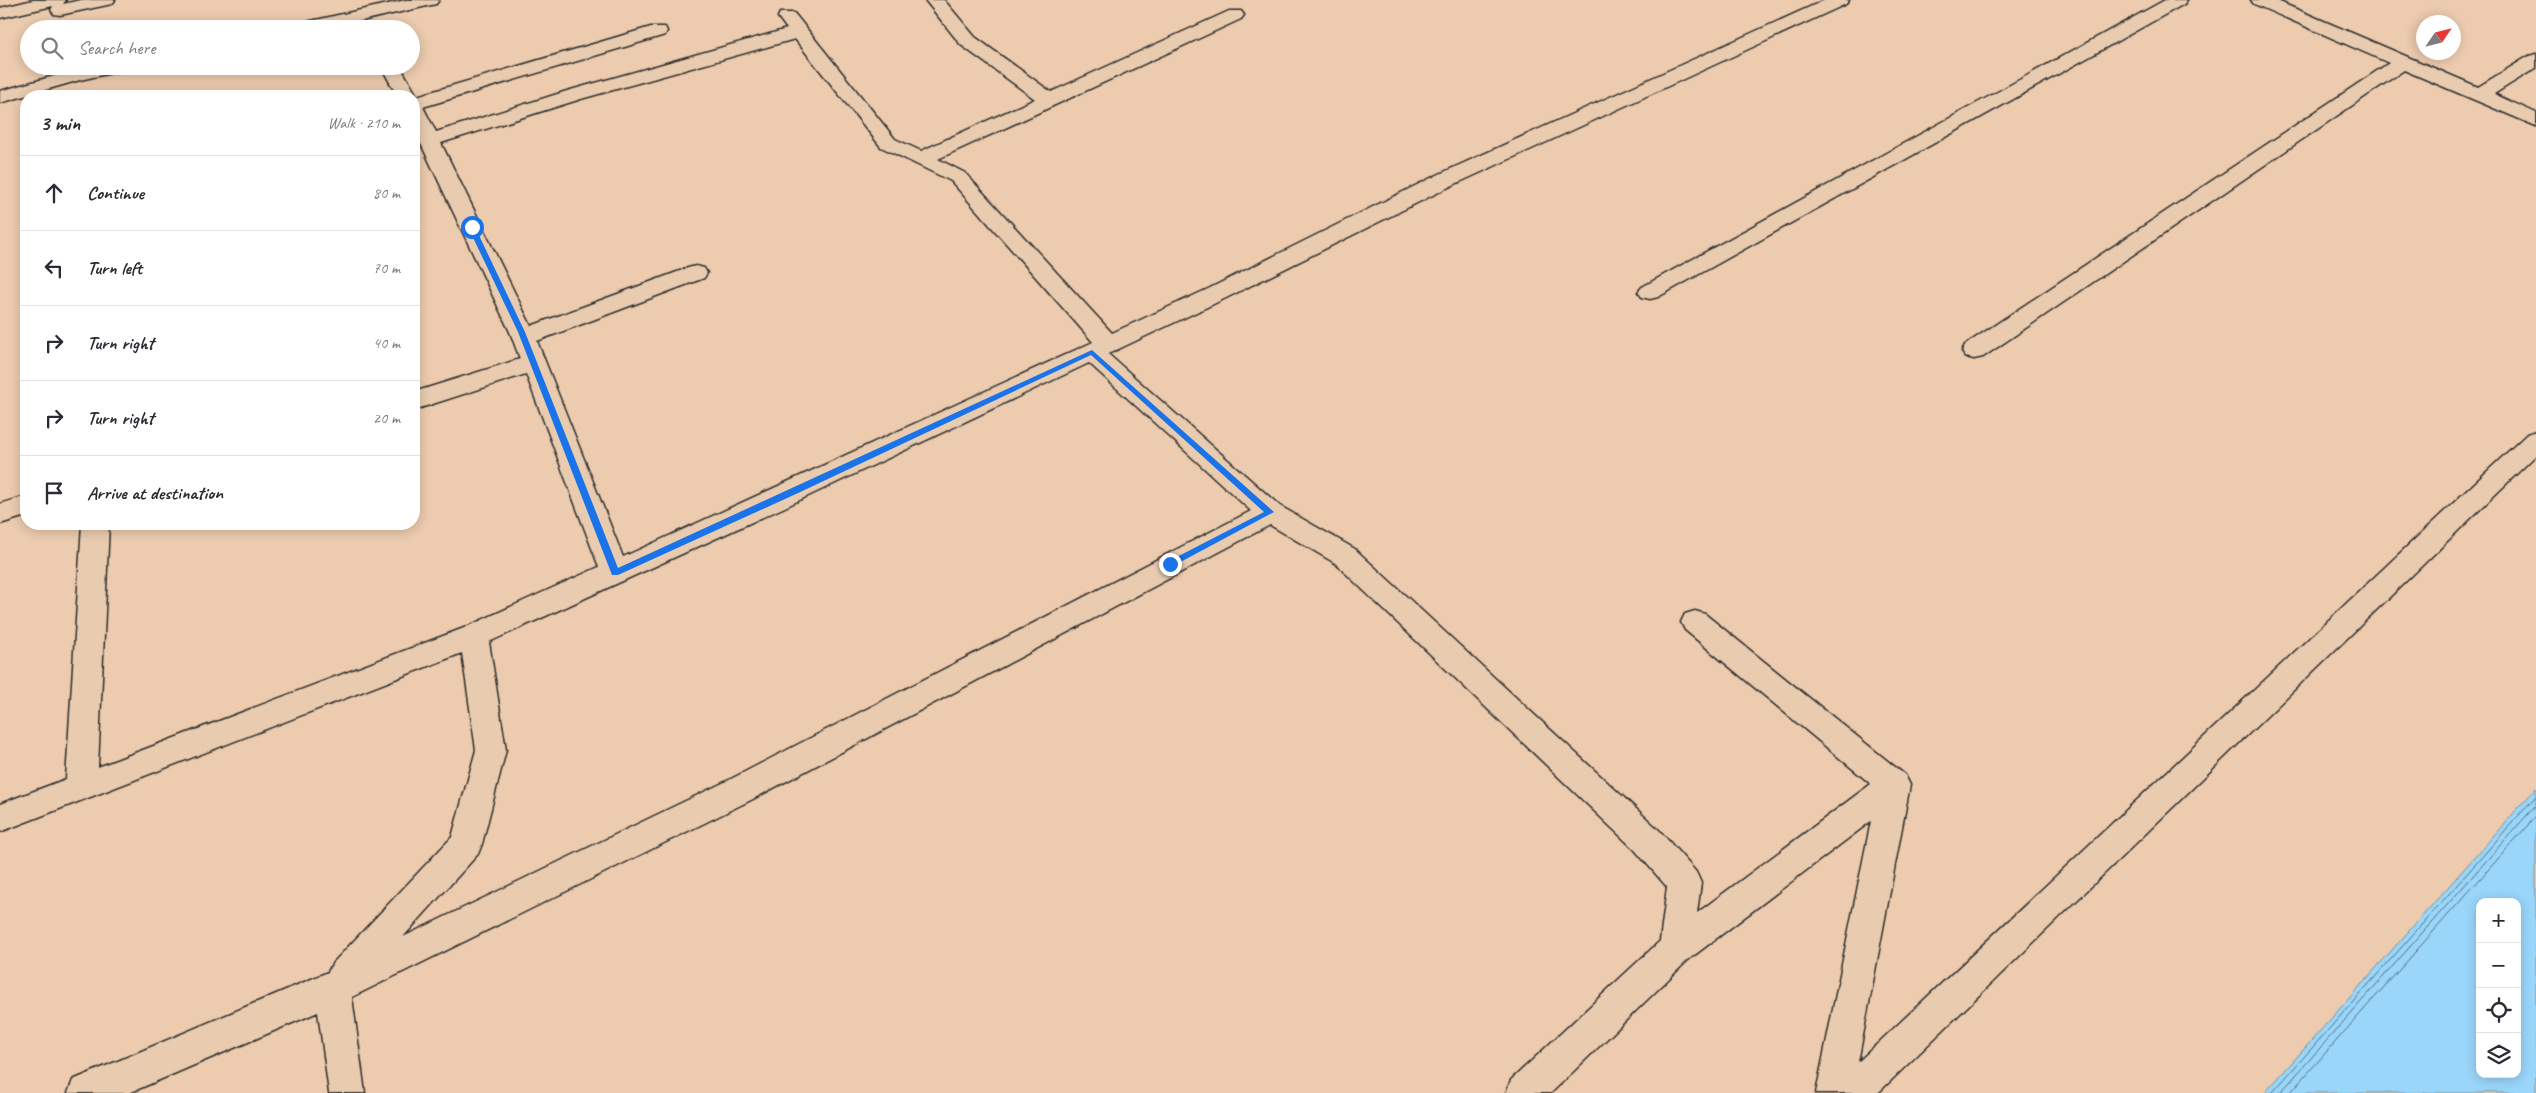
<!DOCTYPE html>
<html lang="en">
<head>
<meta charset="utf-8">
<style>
  :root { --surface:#fff; --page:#f2f2f3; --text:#2b2b33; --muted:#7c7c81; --line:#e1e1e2 }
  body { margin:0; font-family:Caveat,sans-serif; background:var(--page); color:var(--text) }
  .controls { position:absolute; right:15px; bottom:15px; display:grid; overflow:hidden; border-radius:10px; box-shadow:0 2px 12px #0003 }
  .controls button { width:45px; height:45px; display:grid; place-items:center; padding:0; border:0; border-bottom:1px solid var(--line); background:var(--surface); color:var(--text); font:25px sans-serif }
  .compass { position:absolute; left:2416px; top:15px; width:45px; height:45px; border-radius:50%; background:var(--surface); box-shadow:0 2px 12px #0003; rotate:55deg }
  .stop { position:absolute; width:15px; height:15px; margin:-11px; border:4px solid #1a73e8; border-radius:50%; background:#fff }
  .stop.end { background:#1a73e8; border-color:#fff; box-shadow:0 1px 5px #0008 }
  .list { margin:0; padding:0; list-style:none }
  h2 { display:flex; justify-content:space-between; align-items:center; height:65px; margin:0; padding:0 20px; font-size:21px }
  h2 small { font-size:16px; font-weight:400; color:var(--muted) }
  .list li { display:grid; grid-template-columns:32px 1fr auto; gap:15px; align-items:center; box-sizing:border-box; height:75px; padding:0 20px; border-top:1px solid var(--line) }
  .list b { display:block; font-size:19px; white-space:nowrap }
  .list em { font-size:16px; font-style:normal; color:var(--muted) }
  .icon { flex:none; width:28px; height:28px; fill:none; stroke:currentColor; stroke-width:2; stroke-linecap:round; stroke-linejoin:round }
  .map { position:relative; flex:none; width:2536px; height:1093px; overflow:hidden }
  .search { position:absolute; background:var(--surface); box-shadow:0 2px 12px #0003; left:20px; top:20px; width:400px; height:55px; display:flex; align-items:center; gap:12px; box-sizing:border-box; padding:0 18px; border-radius:28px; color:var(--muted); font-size:19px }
  .panel { position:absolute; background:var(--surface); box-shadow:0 2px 12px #0003; left:20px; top:90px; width:400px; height:440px; border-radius:20px }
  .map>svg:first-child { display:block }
  .water { fill:#99d6fa; stroke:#6d92a7; fill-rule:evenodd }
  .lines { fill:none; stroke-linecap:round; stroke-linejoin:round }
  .shore { stroke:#576f7e; stroke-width:1 }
  .minor-casing { stroke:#2b2b2b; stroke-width:3 }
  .minor { fill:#e9ccb0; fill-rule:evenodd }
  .route { fill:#1a73e8 }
</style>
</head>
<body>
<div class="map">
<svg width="2536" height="1093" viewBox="0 0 2536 1093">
  <rect width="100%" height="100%" fill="#eccbae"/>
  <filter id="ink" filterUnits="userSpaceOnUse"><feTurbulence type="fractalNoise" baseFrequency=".02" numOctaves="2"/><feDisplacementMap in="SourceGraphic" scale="10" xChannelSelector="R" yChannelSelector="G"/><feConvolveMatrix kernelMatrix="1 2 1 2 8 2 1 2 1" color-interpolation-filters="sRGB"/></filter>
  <g filter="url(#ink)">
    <path class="water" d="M2536 788V1093H2265ZM2480 902H2517V1074H2480Z"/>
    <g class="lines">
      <g class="shore">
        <path d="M2272 1093 2536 796"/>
        <path d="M2280 1093 2536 805"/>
        <path d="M2290 1093 2536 816"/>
      </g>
      <g class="minor-casing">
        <g id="minor">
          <path d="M33 0H66L63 4 81 0H115L112 4 60 15 54 14 51 10 53 6 0 18V8Z"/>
          <path d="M406 0H439L436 4 326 29H291L293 25Z"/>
          <path d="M925 0H944L975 37 1051 92 1229 11H1241L1244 15 1241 19 938 159 965 173 1112 333 1208 289 1435 176 1825 0H1849L1846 4 1451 186 1224 299 1108 354 1280 506 1355 549 1659 830 1696 872 1701 883 1697 913 1871 784 1685 630 1681 622 1685 614 1695 611 1705 614 1905 775 1910 785 1858 1062 2527 434 2536 431V455L1878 1093H1816L1871 821 1688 960 1551 1093H1506L1511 1080 1660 941 1667 887 1635 850 1335 563 1270 525 751 800 352 997 365 1093H329L318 1012 129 1093H68L73 1080 328 972 332 964 452 837 476 750 462 653 0 832V804L66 779 82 524H109L98 767 464 628 599 567 526 374 414 410V392L520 359 510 332 414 129V96H397L381 66H400L417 96 651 27H665L667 31 665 35 423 107 436 132 567 91 787 29 778 17 780 13H794L895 139 921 151 1035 99 961 45ZM795 39 881 147 951 181 1093 342 623 557 537 341 704 278 707 273 704 268 696 266 688 268 531 326 441 143 581 99ZM1089 363 1251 511 729 780 403 937 478 854 482 844 506 750 489 642 785 507Z"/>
          <path d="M2165 0H2187L2184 4 1658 297 1650 299 1642 297 1638 292 1642 287Z"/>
          <path d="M2251 0H2275L2478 87 2529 56 2536 54V68L2494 94 2536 113V126L2404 70 1983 357 1974 359 1965 357 1962 351 1965 345 2389 63 2254 4Z"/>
          <path d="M90 66H127L125 70 80 80 0 103V91Z"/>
          <path d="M26 496V516L0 524V504Z"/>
        </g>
      </g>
      <use href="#minor" class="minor"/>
    </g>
  </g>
  <path class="route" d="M472 225 475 227 525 332 618 568 1092 350 1274 512 1173 566H1167V562L1264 512 1091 355 796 494 618 575H612L518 332 468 227Z"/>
</svg>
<div class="controls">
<button>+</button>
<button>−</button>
<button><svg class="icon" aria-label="locate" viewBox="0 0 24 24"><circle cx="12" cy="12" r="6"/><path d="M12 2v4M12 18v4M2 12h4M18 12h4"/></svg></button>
<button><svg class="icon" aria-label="layers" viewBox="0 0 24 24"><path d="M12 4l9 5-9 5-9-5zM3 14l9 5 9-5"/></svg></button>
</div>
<svg class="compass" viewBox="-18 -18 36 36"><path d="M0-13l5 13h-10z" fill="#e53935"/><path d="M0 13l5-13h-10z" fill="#7c7c81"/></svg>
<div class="stop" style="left:472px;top:227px"></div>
<div class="stop end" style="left:1170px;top:564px"></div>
<div class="search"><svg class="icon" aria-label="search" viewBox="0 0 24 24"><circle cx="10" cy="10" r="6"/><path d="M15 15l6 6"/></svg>Search here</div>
<section class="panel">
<h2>3 min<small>Walk · 210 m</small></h2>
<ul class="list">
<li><svg class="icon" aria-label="ahead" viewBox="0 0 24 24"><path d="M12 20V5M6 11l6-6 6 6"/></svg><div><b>Continue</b></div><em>80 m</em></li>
<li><svg class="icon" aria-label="left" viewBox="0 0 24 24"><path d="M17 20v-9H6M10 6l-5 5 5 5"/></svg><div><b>Turn left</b></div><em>70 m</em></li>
<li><svg class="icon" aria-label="right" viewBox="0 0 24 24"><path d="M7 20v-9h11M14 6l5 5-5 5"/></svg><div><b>Turn right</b></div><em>40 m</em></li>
<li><svg class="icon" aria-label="right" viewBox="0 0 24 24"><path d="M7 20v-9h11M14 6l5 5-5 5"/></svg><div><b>Turn right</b></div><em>20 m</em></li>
<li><svg class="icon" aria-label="arrive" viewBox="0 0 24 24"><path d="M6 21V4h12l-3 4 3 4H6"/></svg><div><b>Arrive at destination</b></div></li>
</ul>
</section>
</div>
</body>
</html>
